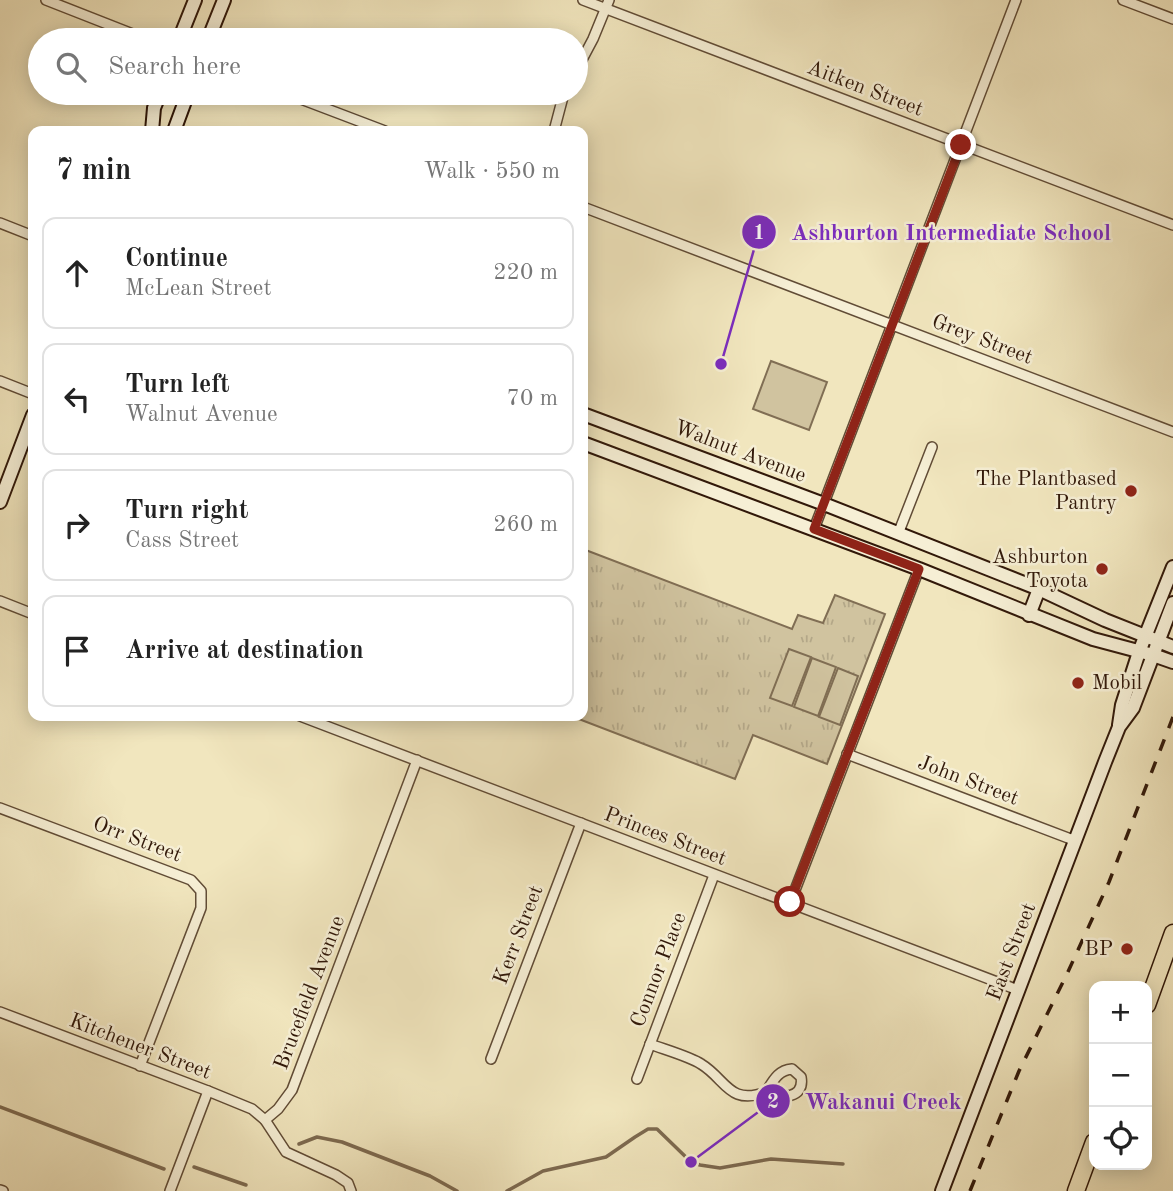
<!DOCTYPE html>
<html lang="en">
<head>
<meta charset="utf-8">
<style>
  :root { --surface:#fff; --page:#f6f6f6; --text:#222; --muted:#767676; --line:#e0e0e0 }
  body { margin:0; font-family:"Old Standard TT",serif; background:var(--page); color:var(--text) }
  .controls { position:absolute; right:21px; bottom:21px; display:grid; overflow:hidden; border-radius:14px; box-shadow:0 4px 18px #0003 }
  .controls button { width:63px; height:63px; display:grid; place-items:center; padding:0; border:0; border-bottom:2px solid var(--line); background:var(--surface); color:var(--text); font:35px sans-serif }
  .stop { position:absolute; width:21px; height:21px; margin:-16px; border:5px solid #8f2418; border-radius:50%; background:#fff }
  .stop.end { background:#8f2418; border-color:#fff; box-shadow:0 2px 7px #0008 }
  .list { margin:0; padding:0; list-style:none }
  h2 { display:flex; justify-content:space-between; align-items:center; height:91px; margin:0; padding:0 28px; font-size:30px }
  h2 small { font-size:23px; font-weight:400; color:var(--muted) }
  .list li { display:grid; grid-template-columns:46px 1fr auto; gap:21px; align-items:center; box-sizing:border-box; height:112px; margin:0 14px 14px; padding:0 14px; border:2px solid var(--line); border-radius:14px }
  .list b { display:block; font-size:26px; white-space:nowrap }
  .list p { margin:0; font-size:23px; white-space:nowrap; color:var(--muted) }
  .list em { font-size:23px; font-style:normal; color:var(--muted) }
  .icon { flex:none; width:38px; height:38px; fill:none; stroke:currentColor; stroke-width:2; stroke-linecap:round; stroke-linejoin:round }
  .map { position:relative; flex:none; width:1173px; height:1191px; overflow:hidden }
  .search { position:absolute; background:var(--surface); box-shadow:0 4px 18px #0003; left:28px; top:28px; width:560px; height:77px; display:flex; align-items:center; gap:18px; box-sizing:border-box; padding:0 24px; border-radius:38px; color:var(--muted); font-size:26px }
  .panel { position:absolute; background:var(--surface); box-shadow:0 4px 18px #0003; left:28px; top:126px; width:560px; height:595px; border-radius:14px }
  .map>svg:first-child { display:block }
  .park { fill:url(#park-tufts); stroke:#806e54; stroke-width:2 }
  .garden { fill:#d0c39f; stroke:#806e54; stroke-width:2 }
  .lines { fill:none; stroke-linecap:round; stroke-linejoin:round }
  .stream { stroke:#7d6a50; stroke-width:3.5 }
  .street-casing { stroke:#614c36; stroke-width:12 }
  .secondary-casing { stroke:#311809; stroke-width:16 }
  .highway-casing { stroke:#311809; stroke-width:19 }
  .street { stroke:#f6efd5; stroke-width:9 }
  .secondary { stroke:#f6efd5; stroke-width:12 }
  .highway { stroke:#f1e6be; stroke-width:16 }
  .rail { stroke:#311809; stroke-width:3.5; stroke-dasharray:12 12; stroke-linecap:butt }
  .route { stroke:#8f2418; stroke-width:9 }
  .poi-dot { fill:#8f2418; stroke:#f6efd5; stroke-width:2.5 }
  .labels { text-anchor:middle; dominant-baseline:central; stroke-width:5; stroke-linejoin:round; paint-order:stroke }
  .street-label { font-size:21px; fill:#311809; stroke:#f6efd5 }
  .poi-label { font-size:21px; fill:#311809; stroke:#f6efd5; text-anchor:end }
  .leader { fill:none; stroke:#7b2cbf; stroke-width:2.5 }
  .callout-dot { fill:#7b2cbf; stroke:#f6efd5; stroke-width:2.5 }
  .mark-label { font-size:21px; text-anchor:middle; font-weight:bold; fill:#fff }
  .callout-label { font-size:23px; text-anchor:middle; font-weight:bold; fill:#7b2cbf; stroke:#f6efd5; stroke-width:5; stroke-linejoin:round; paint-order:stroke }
</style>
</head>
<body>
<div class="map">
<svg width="1173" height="1191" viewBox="0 0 1173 1191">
  <defs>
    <pattern id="park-tufts" width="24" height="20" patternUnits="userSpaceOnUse" patternTransform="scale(1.75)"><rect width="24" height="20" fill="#d0c39f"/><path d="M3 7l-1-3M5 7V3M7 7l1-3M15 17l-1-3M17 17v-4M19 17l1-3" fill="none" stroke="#b3a788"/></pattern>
  </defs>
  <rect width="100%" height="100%" fill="#f1e6be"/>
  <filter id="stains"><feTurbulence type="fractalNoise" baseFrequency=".00286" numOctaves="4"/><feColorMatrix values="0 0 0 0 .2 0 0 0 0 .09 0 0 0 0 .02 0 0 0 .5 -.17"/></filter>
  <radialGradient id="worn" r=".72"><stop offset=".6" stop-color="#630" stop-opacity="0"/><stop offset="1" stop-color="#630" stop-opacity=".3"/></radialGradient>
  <path class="park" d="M583 549 792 629 798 615 823 623 835 595 885 614 827 764 753 735 735 779 571 716H583Z"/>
  <g class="garden">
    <path d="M771 361 827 382 809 430 753 409Z"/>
    <path d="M789 649 811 657 792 706 770 698Z"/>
    <path d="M812 658 836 667 818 716 794 707Z"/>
    <path d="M838 668 858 676 840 725 819 717Z"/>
  </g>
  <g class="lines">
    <g class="stream">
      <path d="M0 1107 164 1169"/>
      <path d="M299 1144 317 1137 342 1142 430 1176 457 1191"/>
      <path d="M194 1167 246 1185"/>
      <path d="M507 1191 543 1171 606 1157 635 1137 648 1129H657L691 1162 700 1165 720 1168 771 1159 843 1164"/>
    </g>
    <g class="street-casing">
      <g id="street">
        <path d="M46 0 148 40"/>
        <path d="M583 0 1173 225"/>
        <path d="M1123 0 1173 19"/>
        <path d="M576 71 593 39 609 0"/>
        <path d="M285 93 385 131"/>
        <path d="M554 131 564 93"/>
        <path d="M583 207 1173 432"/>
        <path d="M0 223 33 236"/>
        <path d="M0 381 33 394"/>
        <path d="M814 529 1016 0"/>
        <path d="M898 534 932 447"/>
        <path d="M0 601 33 614"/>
        <path d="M300 716 1018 990"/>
        <path d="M847 754 1076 841"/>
        <path d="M0 808 191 880 201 891V908L140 1066"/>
        <path d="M790 903 919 569"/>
        <path d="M0 1012 208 1091 252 1109 265 1120 286 1152 336 1175 348 1183 351 1191"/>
        <path d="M650 1044C663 1049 691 1057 701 1064 726 1079 729 1106 766 1092 773 1081 778 1070 792 1069L801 1077C805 1099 781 1099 766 1092"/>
        <path d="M491 1059 581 823"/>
        <path d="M637 1079 714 875"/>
        <path d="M265 1120 278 1109 292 1090 417 760"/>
        <path d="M0 1190 3 1191"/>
        <path d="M170 1191 208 1091"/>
      </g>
    </g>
    <g class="secondary-casing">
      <g id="secondary">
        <path d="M179 40 195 0"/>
        <path d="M208 40 224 0"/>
        <path d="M152 131 154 108 160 93"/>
        <path d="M174 131 188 93"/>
        <path d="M583 414 824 504 1039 589 1105 620 1173 647"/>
        <path d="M583 443 919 569 1093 639 1153 655 1173 662"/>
        <path d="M0 502 33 415"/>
        <path d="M1029 615 1039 589"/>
        <path d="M1119 725 1122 705 1139 652 1173 567"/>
        <path d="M942 1191 1105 762 1119 727 1133 708 1173 603"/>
      </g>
    </g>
    <g class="highway-casing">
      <g id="highway">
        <path d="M1147 1005 1173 933"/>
        <path d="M1076 1191 1094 1142"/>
      </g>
    </g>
    <use href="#street" class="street"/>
    <use href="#secondary" class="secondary"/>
    <use href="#highway" class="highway"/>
    <path class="rail" d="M970 1191 1019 1071 1067 974 1109 882 1173 717"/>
  </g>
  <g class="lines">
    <path class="route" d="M790 902 919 569 814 529 961 145"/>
  </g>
  <g class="poi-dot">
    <circle cx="1131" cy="491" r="7"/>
    <circle cx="1102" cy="569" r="7"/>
    <circle cx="1078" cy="683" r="7"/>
    <circle cx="1127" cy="949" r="7"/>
  </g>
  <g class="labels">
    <g class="street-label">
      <text transform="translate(865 89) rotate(21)">Aitken Street</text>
      <text transform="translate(982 340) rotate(21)">Grey Street</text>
      <text transform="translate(740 452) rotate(21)">Walnut Avenue</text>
      <text transform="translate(968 781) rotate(21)">John Street</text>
      <text transform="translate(665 837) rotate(21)">Princes Street</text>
      <text transform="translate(137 840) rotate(21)">Orr Street</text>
      <text transform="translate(519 935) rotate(-69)">Kerr Street</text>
      <text transform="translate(1012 952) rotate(-69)">East Street</text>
      <text transform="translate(659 970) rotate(-69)">Connor Place</text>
      <text transform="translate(310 993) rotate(-69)">Brucefield Avenue</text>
      <text transform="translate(140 1047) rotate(21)">Kitchener Street</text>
    </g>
    <g class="poi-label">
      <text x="1117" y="479">The Plantbased<tspan x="1117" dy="24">Pantry</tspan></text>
      <text x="1088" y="557">Ashburton<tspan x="1088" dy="24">Toyota</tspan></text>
      <text x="1092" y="683" text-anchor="start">Mobil</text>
      <text x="1113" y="949">BP</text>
    </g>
  </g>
  <path class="leader" d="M721 364L759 232M691 1162L773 1101"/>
  <g class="callout-dot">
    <circle cx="721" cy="364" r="7"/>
    <circle cx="691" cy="1162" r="7"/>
    <circle cx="759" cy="232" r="18"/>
    <circle cx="773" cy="1101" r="18"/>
  </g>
  <g class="mark-label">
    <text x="759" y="239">1</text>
    <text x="773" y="1108">2</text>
  </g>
  <g class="callout-label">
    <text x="951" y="240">Ashburton Intermediate School</text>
    <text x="883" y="1109">Wakanui Creek</text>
  </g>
  <rect width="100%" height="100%" filter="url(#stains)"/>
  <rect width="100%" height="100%" fill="url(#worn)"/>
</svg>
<div class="controls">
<button>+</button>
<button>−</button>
<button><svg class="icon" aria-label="locate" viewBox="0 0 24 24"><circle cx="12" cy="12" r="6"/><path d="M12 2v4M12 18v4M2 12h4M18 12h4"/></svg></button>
</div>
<div class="stop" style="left:790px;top:902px"></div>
<div class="stop end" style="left:961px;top:145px"></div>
<div class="search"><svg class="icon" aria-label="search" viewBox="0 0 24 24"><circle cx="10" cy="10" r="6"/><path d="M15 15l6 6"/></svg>Search here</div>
<section class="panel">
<h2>7 min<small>Walk · 550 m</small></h2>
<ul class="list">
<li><svg class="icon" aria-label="ahead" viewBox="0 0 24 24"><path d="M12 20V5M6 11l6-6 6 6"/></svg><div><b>Continue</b><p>McLean Street</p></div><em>220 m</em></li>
<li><svg class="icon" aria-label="left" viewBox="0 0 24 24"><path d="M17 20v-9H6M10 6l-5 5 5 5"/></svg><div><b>Turn left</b><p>Walnut Avenue</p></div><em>70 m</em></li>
<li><svg class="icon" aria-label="right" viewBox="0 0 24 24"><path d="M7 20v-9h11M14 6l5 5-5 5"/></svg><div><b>Turn right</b><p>Cass Street</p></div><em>260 m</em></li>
<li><svg class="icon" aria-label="arrive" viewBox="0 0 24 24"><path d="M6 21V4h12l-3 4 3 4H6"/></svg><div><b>Arrive at destination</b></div></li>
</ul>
</section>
</div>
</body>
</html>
